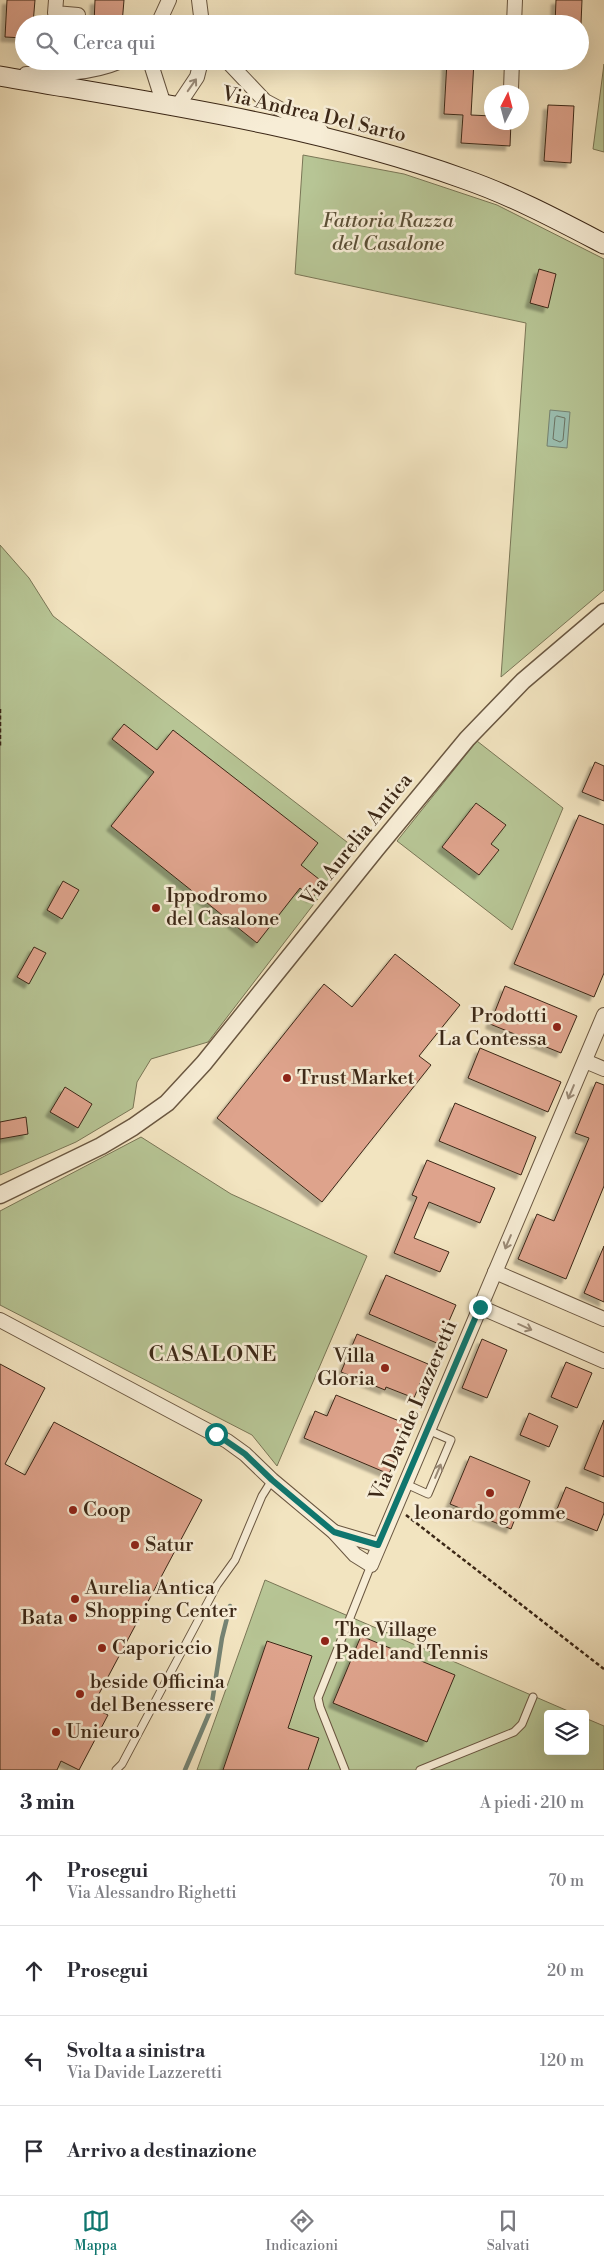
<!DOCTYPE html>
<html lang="it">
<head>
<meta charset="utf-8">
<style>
  :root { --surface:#fff; --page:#f2f2f3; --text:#2b2b33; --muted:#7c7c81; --line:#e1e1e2; --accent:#0f766e }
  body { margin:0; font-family:"Libre Bodoni",serif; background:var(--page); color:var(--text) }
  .controls { position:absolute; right:15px; bottom:15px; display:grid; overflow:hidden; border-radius:5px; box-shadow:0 5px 20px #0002 }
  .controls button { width:45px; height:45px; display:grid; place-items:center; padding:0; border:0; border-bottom:1px solid var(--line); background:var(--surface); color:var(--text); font:25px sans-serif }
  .compass { position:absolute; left:484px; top:85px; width:45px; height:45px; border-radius:50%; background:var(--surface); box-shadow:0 5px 20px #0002; rotate:6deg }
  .stop { position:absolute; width:15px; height:15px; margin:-11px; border:4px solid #0f766e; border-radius:50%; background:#fff }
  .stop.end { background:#0f766e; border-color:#fff; box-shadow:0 1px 5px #0008 }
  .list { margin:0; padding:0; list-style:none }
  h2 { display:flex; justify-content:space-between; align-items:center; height:65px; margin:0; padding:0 20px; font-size:21px }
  h2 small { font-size:16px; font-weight:400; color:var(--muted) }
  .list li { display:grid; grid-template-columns:32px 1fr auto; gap:15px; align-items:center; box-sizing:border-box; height:90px; padding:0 20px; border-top:1px solid var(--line) }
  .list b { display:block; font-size:19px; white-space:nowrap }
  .list p { margin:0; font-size:16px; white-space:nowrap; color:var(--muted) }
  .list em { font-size:16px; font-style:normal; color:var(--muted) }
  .icon { flex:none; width:28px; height:28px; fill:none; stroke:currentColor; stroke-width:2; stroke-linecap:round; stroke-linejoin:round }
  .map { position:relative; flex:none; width:604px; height:1770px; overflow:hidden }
  .search { position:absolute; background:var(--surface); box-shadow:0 5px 20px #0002; left:15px; right:15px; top:15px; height:55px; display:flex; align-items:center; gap:12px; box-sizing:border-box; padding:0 18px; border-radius:28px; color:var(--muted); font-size:19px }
  .sheet { height:425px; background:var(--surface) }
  nav { display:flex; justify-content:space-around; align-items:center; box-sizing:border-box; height:70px; border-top:1px solid var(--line); background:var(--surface); font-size:14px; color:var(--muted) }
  nav a { display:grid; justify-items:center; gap:2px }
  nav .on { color:var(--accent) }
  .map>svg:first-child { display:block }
  .green { fill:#b7c595; stroke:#7a7656 }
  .water { fill:#9bbfb1; stroke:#758373 }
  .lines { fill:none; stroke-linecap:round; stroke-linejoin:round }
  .shore { stroke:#6c7464; stroke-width:1 }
  .stream { stroke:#758373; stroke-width:4.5 }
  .building { fill:#dea38c; stroke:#3c2817; filter:url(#shadow) }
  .service-casing { stroke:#6a5741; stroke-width:9 }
  .minor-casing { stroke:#6a5741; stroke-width:16 }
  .tertiary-casing { stroke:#6a5741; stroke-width:19 }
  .secondary-casing { stroke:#3c2817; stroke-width:21 }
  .path { stroke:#3c2817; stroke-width:2.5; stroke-dasharray:4 2.5; stroke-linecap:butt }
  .service { stroke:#f7edd6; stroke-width:7 }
  .minor { stroke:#f7edd6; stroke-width:14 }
  .tertiary { stroke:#f7edd6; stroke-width:16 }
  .secondary { stroke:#f7edd6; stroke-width:19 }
  .oneway { stroke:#9a8a76 }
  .route { stroke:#0f766e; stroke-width:6 }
  .poi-dot { fill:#8f2418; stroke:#f7edd6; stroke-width:2 }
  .labels { text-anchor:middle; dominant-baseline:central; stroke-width:5; stroke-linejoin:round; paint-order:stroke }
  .street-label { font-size:20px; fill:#3c2817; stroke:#f7edd6 }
  .park-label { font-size:20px; font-style:italic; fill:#5b4f36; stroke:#f7edd6 }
  .poi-label { font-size:20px; fill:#3c2817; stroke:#f7edd6; text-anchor:start }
  .quarter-label { font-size:22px; letter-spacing:1px; fill:#3c2817; stroke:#f7edd6 }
</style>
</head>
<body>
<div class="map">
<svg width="604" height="1770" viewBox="0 0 604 1770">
  <defs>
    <filter id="shadow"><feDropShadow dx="-4.5" dy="4.5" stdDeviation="1" flood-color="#0004"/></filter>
  </defs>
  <rect width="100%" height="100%" fill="#f2e4c0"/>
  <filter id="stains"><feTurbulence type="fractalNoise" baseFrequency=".004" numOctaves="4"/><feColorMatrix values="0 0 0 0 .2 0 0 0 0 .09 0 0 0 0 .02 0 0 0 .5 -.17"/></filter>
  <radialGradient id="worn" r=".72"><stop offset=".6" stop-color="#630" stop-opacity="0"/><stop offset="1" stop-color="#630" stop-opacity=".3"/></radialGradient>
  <g class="green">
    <path d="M604 64V152L593 149Z"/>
    <path d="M303 155 404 174 497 205 604 259V590L501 677 526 323 295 274Z"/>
    <path d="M0 545 29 578 53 616 356 849 208 1042 151 1059 137 1082 133 1108 76 1142 0 1175Z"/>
    <path d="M477 741 563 808 512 930 397 841Z"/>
    <path d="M141 1137 231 1194 367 1256 277 1466 252 1435 0 1305V1211Z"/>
    <path d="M265 1580 575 1714H548V1751H585V1718L604 1726V1770H197Z"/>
  </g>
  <path class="water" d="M550 410 570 412 567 448 547 446Z"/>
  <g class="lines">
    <path class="shore" d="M557 416 565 418 563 440 560 442 553 439 555 418Z"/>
    <path class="stream" d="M185 1770 211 1709 222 1638 230 1606"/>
  </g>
  <g class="building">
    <path d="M7 0H35L33 24H24V38L5 37Z"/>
    <path d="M95 0H124L122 24H94Z"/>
    <path d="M556 0H582L581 24H555Z"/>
    <path d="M447 61H474L471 115 492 116V122H511L510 146 461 143 463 115 444 114Z"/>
    <path d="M548 105 574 106 571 163 544 161Z"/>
    <path d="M539 269 556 274 548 308 530 303Z"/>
    <path d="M124 724 157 750 173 730 318 843 301 865 324 883 312 898 300 888 257 943 111 826 154 772 112 739Z"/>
    <path d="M595 762 604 766V801L582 792Z"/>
    <path d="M476 803 506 825 491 844 499 850 479 875 442 847Z"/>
    <path d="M579 815 604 825V973L594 997 514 964Z"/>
    <path d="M63 881 79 890 62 919 47 910Z"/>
    <path d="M34 947 46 953 29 984 17 977Z"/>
    <path d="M395 954 460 1005 419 1056 431 1065 322 1202 217 1118 324 984 352 1007Z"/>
    <path d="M505 986 577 1016 561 1053 490 1024Z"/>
    <path d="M480 1048 561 1082 548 1112 468 1078Z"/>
    <path d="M596 1082 604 1085V1186L566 1279 518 1259 537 1214 554 1221 589 1138 575 1133Z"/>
    <path d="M65 1087 92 1104 78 1128 50 1112Z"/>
    <path d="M455 1103 536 1137 521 1175 439 1141Z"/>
    <path d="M26 1117 28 1134 0 1139V1122Z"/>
    <path d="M427 1160 495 1188 480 1223 429 1202 414 1238 449 1252 440 1272 394 1253 417 1197 412 1195Z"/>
    <path d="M604 1246V1302L584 1293Z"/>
    <path d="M386 1275 456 1305 439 1344 369 1314Z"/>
    <path d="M357 1334 428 1364 414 1398 386 1387 385 1390 341 1372Z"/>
    <path d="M482 1339 507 1350 487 1398 462 1388Z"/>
    <path d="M566 1362 592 1373 577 1408 551 1397Z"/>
    <path d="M0 1364 45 1388 5 1464 25 1475 54 1422 202 1500 92 1707 108 1715 79 1770 61 1761 57 1770H0Z"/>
    <path d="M336 1395 409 1425 389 1474 304 1438 315 1411 327 1416Z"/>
    <path d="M529 1413 558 1426 549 1447 520 1435Z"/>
    <path d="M604 1420V1477L584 1469Z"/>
    <path d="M470 1456 530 1481 511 1529 450 1504Z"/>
    <path d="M566 1487 604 1503V1513L597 1531 555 1514Z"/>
    <path d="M361 1636 455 1675 427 1742 333 1703Z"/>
    <path d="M267 1641 312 1656 288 1728 319 1738 308 1770H223Z"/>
  </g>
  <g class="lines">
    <g class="service-casing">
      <g id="service">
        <path d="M406 1484 428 1494 451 1440 428 1430"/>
        <path d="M116 1770 122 1764 217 1585 235 1560 262 1496 272 1480"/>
        <path d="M345 1770 320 1707 318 1698 371 1565"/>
        <path d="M420 1770 514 1732 522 1724 533 1697"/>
      </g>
    </g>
    <g class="minor-casing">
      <g id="minor">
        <path d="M56 0 55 13 78 15"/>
        <path d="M199 0 202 24"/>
        <path d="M158 24 169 0"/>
        <path d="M514 24 515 0"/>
        <path d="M150 61 164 105"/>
        <path d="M227 61 265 101 321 131"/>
        <path d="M26 74C59 74 90 74 121 61"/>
        <path d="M511 89 512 61"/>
        <path d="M177 107 197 77 201 61"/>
        <path d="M585 1061 604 1069"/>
        <path d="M495 1272 604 1319"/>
        <path d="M480 1307 604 1361"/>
        <path d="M0 1320 227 1441 245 1454 272 1480 334 1532 355 1555 371 1565 604 1015"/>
        <path d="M334 1532 378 1545"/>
      </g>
    </g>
    <g class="tertiary-casing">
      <path id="tertiary" d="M0 1195 101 1146 133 1127 167 1103 204 1063 377 848 467 739 523 681 604 612"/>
    </g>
    <g class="secondary-casing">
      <path id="secondary" d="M0 76C155 103 315 125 464 179 513 196 558 220 604 244"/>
    </g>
    <g class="path">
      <path d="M0 709V746"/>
      <path d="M406 1515 604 1669"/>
    </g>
    <use href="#service" class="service"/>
    <use href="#minor" class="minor"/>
    <use href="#tertiary" class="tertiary"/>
    <use href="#secondary" class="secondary"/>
  </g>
  <defs><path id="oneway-shaft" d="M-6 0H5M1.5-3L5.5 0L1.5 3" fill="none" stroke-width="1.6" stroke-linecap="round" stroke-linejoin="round" transform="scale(1.25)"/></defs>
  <g class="oneway">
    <use href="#oneway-shaft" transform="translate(192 85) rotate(-55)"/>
    <use href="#oneway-shaft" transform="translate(571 1092) rotate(113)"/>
    <use href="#oneway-shaft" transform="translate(508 1242) rotate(113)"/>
    <use href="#oneway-shaft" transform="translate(525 1327) rotate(24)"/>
    <use href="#oneway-shaft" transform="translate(438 1471) rotate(-67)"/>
  </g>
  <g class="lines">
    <path class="route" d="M216 1434 245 1454 272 1480 334 1532 378 1545 480 1307"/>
  </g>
  <g class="poi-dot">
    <circle cx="156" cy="908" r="5"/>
    <circle cx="557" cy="1027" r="5"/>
    <circle cx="287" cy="1078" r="5"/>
    <circle cx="385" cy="1368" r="5"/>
    <circle cx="490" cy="1493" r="5"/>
    <circle cx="73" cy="1510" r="5"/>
    <circle cx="135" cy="1545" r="5"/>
    <circle cx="75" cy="1599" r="5"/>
    <circle cx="73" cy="1618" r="5"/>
    <circle cx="325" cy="1641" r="5"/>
    <circle cx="102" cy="1648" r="5"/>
    <circle cx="80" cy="1694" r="5"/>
    <circle cx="56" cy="1732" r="5"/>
  </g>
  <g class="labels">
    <g class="street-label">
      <text transform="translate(314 115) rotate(13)">Via Andrea Del Sarto</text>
      <text transform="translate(357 840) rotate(-51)">Via Aurelia Antica</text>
      <text transform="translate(414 1411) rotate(-67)">Via Davide Lazzeretti</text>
    </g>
    <g class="park-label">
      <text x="388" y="221">Fattoria Razza<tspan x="388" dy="23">del Casalone</tspan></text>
    </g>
    <g class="poi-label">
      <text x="166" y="896">Ippodromo<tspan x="166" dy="23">del Casalone</tspan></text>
      <text x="547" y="1016" text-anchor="end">Prodotti<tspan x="547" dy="23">La Contessa</tspan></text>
      <text x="297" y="1078">Trust Market</text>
      <text x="375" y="1356" text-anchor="end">Villa<tspan x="375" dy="23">Gloria</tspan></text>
      <text x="83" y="1510">Coop</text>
      <text x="490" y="1513" text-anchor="middle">leonardo gomme</text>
      <text x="145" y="1545">Satur</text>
      <text x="85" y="1588">Aurelia Antica<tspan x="85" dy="23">Shopping Center</tspan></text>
      <text x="63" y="1618" text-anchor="end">Bata</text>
      <text x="335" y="1630">The Village<tspan x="335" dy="23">Padel and Tennis</tspan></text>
      <text x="112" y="1648">Caporiccio</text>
      <text x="90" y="1682">beside Officina<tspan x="90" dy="23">del Benessere</tspan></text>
      <text x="66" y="1732">Unieuro</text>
    </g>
    <g class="quarter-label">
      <text x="213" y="1354">CASALONE</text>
    </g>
  </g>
  <rect width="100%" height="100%" filter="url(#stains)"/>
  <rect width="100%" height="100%" fill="url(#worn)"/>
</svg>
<div class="controls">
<button><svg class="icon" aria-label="layers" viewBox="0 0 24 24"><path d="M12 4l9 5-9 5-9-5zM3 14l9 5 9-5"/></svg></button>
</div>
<svg class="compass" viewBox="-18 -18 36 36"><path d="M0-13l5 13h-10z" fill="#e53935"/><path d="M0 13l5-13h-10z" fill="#7c7c81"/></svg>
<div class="stop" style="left:216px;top:1434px"></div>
<div class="stop end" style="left:480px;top:1307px"></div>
<div class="search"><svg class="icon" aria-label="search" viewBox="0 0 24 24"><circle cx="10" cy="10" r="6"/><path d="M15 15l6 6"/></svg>Cerca qui</div>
</div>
<section class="sheet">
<h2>3 min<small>A piedi · 210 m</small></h2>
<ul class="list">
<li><svg class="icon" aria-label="ahead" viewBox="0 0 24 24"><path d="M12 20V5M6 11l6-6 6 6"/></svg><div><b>Prosegui</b><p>Via Alessandro Righetti</p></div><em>70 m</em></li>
<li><svg class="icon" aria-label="ahead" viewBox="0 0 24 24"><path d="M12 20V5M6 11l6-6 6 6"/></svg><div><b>Prosegui</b></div><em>20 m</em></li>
<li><svg class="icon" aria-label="left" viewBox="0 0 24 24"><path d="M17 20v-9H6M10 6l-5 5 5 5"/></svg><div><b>Svolta a sinistra</b><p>Via Davide Lazzeretti</p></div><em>120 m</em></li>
<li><svg class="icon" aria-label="arrive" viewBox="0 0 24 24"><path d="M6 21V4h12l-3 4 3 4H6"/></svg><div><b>Arrivo a destinazione</b></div></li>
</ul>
</section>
<nav>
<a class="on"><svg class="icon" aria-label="map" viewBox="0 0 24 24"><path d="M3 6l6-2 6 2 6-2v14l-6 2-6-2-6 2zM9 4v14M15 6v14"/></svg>Mappa</a>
<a><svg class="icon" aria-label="directions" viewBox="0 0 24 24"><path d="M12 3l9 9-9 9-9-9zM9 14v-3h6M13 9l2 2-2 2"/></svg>Indicazioni</a>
<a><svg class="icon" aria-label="saved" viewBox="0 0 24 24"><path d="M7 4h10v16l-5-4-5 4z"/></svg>Salvati</a>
</nav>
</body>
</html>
